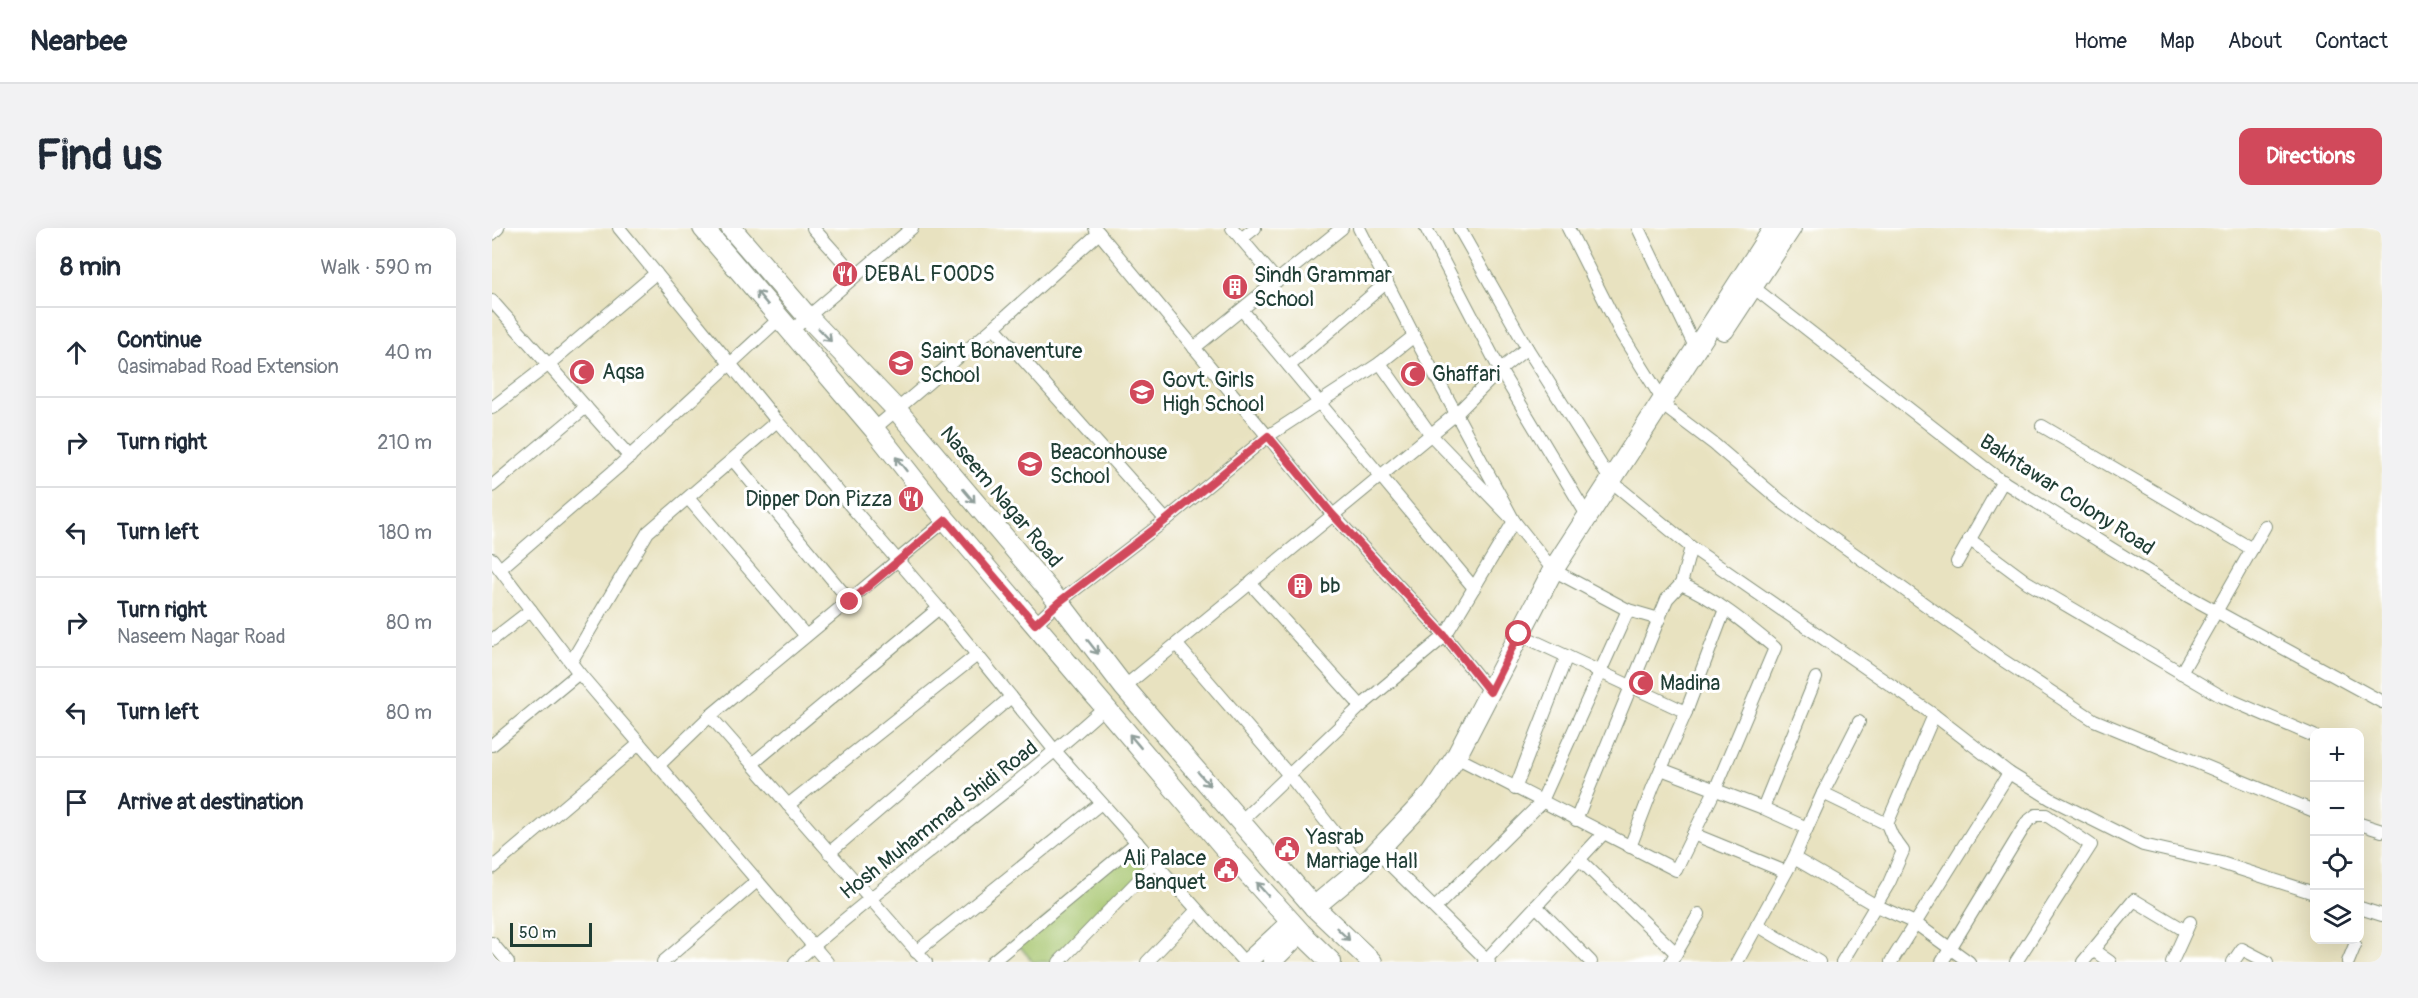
<!DOCTYPE html>
<html lang="en">
<head>
<meta charset="utf-8">
<style>
  :root { --surface:#fff; --page:#f2f2f3; --text:#1f2937; --muted:#747a83; --line:#e0e1e3; --accent:#d1495b }
  body { margin:0; font-family:Pangolin,sans-serif; background:var(--page); color:var(--text) }
  .controls { position:absolute; right:18px; bottom:18px; display:grid; overflow:hidden; border-radius:12px; box-shadow:0 6px 24px #0002 }
  .controls button { width:54px; height:54px; display:grid; place-items:center; padding:0; border:0; border-bottom:2px solid var(--line); background:var(--surface); color:var(--text); font:30px sans-serif }
  .scale { position:absolute; left:18px; bottom:15px; width:82px; box-sizing:border-box; padding-left:6px; border:3px solid #1f3d34; border-top:0; font-size:16px; line-height:21px; white-space:nowrap; color:#1f3d34; -webkit-text-stroke:4px #fff; paint-order:stroke }
  .stop { position:absolute; width:18px; height:18px; margin:-14px; border:4px solid #d1495b; border-radius:50%; background:#fff }
  .stop.end { background:#d1495b; border-color:#fff; box-shadow:0 2px 6px #0008 }
  .list { margin:0; padding:0; list-style:none }
  h2 { display:flex; justify-content:space-between; align-items:center; height:78px; margin:0; padding:0 24px; font-size:26px }
  h2 small { font-size:20px; font-weight:400; color:var(--muted) }
  .list li { display:grid; grid-template-columns:39px 1fr auto; gap:18px; align-items:center; box-sizing:border-box; height:90px; padding:0 24px; border-top:2px solid var(--line) }
  .list b { display:block; font-size:22px; white-space:nowrap }
  .list p { margin:0; font-size:20px; white-space:nowrap; color:var(--muted) }
  .list em { font-size:20px; font-style:normal; color:var(--muted) }
  .icon { flex:none; width:33px; height:33px; fill:none; stroke:currentColor; stroke-width:2; stroke-linecap:round; stroke-linejoin:round }
  .map { position:relative; flex:none; width:1890px; height:734px; overflow:hidden; border-radius:12px }
  header { display:flex; align-items:center; gap:36px; box-sizing:border-box; height:84px; padding:0 30px; background:var(--surface); border-bottom:2px solid var(--line) }
  header strong { font-size:28px }
  nav { display:flex; gap:33px; margin-inline-start:auto; font-size:21px }
  .intro { display:flex; align-items:center; justify-content:space-between; box-sizing:border-box; height:144px; padding:0 36px }
  h1 { margin:0; font-size:42px }
  .button { padding:15px 27px; border-radius:12px; background:var(--accent); color:#fff; font-size:21px; font-weight:700 }
  main { display:flex; gap:36px; padding:0 36px }
  aside { flex:1; background:var(--surface); border-radius:12px; box-shadow:0 6px 24px #0002 }
  .map>svg:first-child { display:block }
  .green { fill:#a6c56d; stroke:#628150; stroke-width:1.5 }
  .lines { fill:none; stroke-linecap:round; stroke-linejoin:round }
  .minor-casing { stroke:#84907a; stroke-width:14 }
  .secondary-casing { stroke:#84907a; stroke-width:20 }
  .primary-casing { stroke:#84907a; stroke-width:22 }
  .minor { stroke:#fff; stroke-width:12 }
  .secondary { stroke:#fff; stroke-width:18 }
  .primary { stroke:#fff; stroke-width:20 }
  .oneway { stroke:#8f9e9a }
  .route { stroke:#d1495b; stroke-width:8 }
  .labels { text-anchor:middle; dominant-baseline:central; stroke-width:6; stroke-linejoin:round; paint-order:stroke }
  .poi-label { font-size:21px; fill:#1f3d34; stroke:#fff; text-anchor:start }
  .street-label { font-size:21px; fill:#1f3d34; stroke:#fff }
</style>
</head>
<body>
<header>
<strong>Nearbee</strong>
<nav><a>Home</a><a>Map</a><a>About</a><a>Contact</a></nav>
</header>
<div class="intro"><h1>Find us</h1><a class="button">Directions</a></div>
<main>
<aside>
<h2>8 min<small>Walk · 590 m</small></h2>
<ul class="list">
<li><svg class="icon" aria-label="ahead" viewBox="0 0 24 24"><path d="M12 20V5M6 11l6-6 6 6"/></svg><div><b>Continue</b><p>Qasimabad Road Extension</p></div><em>40 m</em></li>
<li><svg class="icon" aria-label="right" viewBox="0 0 24 24"><path d="M7 20v-9h11M14 6l5 5-5 5"/></svg><div><b>Turn right</b></div><em>210 m</em></li>
<li><svg class="icon" aria-label="left" viewBox="0 0 24 24"><path d="M17 20v-9H6M10 6l-5 5 5 5"/></svg><div><b>Turn left</b></div><em>180 m</em></li>
<li><svg class="icon" aria-label="right" viewBox="0 0 24 24"><path d="M7 20v-9h11M14 6l5 5-5 5"/></svg><div><b>Turn right</b><p>Naseem Nagar Road</p></div><em>80 m</em></li>
<li><svg class="icon" aria-label="left" viewBox="0 0 24 24"><path d="M17 20v-9H6M10 6l-5 5 5 5"/></svg><div><b>Turn left</b></div><em>80 m</em></li>
<li><svg class="icon" aria-label="arrive" viewBox="0 0 24 24"><path d="M6 21V4h12l-3 4 3 4H6"/></svg><div><b>Arrive at destination</b></div></li>
</ul>
</aside>
<div class="map">
<svg width="1890" height="734" viewBox="0 0 1890 734">
  <rect width="100%" height="100%" fill="#fff"/>
  <filter id="ink" filterUnits="userSpaceOnUse"><feTurbulence type="fractalNoise" baseFrequency=".0167" numOctaves="2"/><feDisplacementMap in="SourceGraphic" scale="12" xChannelSelector="R" yChannelSelector="G"/><feConvolveMatrix kernelMatrix="1 2 1 2 8 2 1 2 1" color-interpolation-filters="sRGB"/></filter>
  <filter id="wash" filterUnits="userSpaceOnUse"><feTurbulence type="fractalNoise" baseFrequency=".008" numOctaves="4" result="noise"/><feDisplacementMap in="SourceGraphic" scale="24" xChannelSelector="R" yChannelSelector="G"/><feGaussianBlur stdDeviation="1.35" result="paint"/><feColorMatrix in="noise" values="0 0 0 0 0 0 0 0 0 0 0 0 0 0 0 0 0 1.4 0 .05"/><feComposite in="paint" operator="in"/></filter>
  <g filter="url(#wash)">
    <rect width="100%" height="100%" fill="#e8e2c0"/>
    <path class="green" d="M645 614 663 635 567 734H541L524 714Z"/>
  </g>
  <g filter="url(#ink)">
    <g class="lines">
      <g class="minor-casing">
        <g id="minor">
          <path d="M127 0 285 193"/>
          <path d="M321 0 363 47"/>
          <path d="M603 0 840 286 953 408 998 464"/>
          <path d="M740 0 785 53"/>
          <path d="M867 0 922 108 1022 293 1061 342 1136 382 1167 391"/>
          <path d="M934 0 1008 142 1096 289"/>
          <path d="M967 0 1035 120 1119 253 1199 319 1442 487 1517 545 1559 571 1651 617 1729 635 1822 665"/>
          <path d="M1076 0 1130 107 1177 182 1222 216 1290 274 1509 431 1602 492 1822 583"/>
          <path d="M1146 0 1204 121"/>
          <path d="M0 6 6 0"/>
          <path d="M749 11 763 0"/>
          <path d="M1261 59 1507 251 1696 368 1890 474"/>
          <path d="M0 73 138 229"/>
          <path d="M750 82 982 360"/>
          <path d="M502 99 607 5"/>
          <path d="M298 104 420 0"/>
          <path d="M702 120 850 0"/>
          <path d="M797 138 895 54"/>
          <path d="M0 180 57 136 164 45"/>
          <path d="M1550 198 1760 321"/>
          <path d="M382 201 502 99 674 292 567 374 543 396"/>
          <path d="M241 232 358 373"/>
          <path d="M0 258 94 179"/>
          <path d="M196 270 314 408"/>
          <path d="M674 292 776 208 888 135 922 108"/>
          <path d="M1477 311 1535 354 1727 467 1822 508"/>
          <path d="M0 331 87 445 335 734"/>
          <path d="M1465 334 1511 253"/>
          <path d="M8 341 125 240 287 91"/>
          <path d="M759 356 869 478"/>
          <path d="M1027 406 1194 484 1161 559 1138 619"/>
          <path d="M0 412 39 382"/>
          <path d="M685 417 797 547 870 639"/>
          <path d="M79 434 156 304 285 193 447 380 564 524 752 734"/>
          <path d="M1689 445 1773 298"/>
          <path d="M632 459 965 185 1008 142 1035 120"/>
          <path d="M1194 484 1233 381"/>
          <path d="M218 488 434 734"/>
          <path d="M0 517 87 445"/>
          <path d="M964 529 1184 642 1223 562 1283 420C1254 396 1224 371 1189 356L1199 319"/>
          <path d="M260 536 447 380"/>
          <path d="M166 538 218 488 454 292"/>
          <path d="M1169 541 1271 580 1315 600 1331 565 1395 596 1400 608 1411 623 1397 655 1350 734"/>
          <path d="M1023 561 1074 430"/>
          <path d="M1331 565 1367 494"/>
          <path d="M296 577 485 427"/>
          <path d="M1271 580 1324 450"/>
          <path d="M1084 592 1175 371 1189 356"/>
          <path d="M749 593 869 478 953 408 1022 293 939 207 888 135"/>
          <path d="M1395 596 1442 487"/>
          <path d="M1868 596 1890 603"/>
          <path d="M1201 606 1294 644"/>
          <path d="M883 622 997 734"/>
          <path d="M337 625 519 469"/>
          <path d="M1302 630 1315 600"/>
          <path d="M1087 631 1184 725"/>
          <path d="M0 640 147 516"/>
          <path d="M1044 678 1099 734"/>
          <path d="M944 679 1049 575 1136 382"/>
          <path d="M1868 680 1890 687"/>
          <path d="M1265 697 1327 734"/>
          <path d="M0 715 16 734"/>
          <path d="M1601 722 1618 734"/>
          <path d="M424 724 609 575"/>
          <path d="M171 734 265 653"/>
          <path d="M303 734C403 645 514 569 614 478"/>
          <path d="M500 734 645 614"/>
          <path d="M567 734 663 635"/>
          <path d="M655 734 705 682"/>
          <path d="M992 734 1111 606"/>
          <path d="M1179 734 1207 686"/>
          <path d="M1245 734 1302 630 1383 677 1423 695 1477 734"/>
          <path d="M1399 734 1517 545"/>
          <path d="M1450 734 1535 594 1544 587H1554L1599 617 1524 734"/>
          <path d="M1591 734 1642 672 1694 703"/>
          <path d="M1680 734 1698 694"/>
          <path d="M1741 734 1750 721 1775 734"/>
          <path d="M1856 734 1863 717"/>
        </g>
      </g>
      <g class="secondary-casing">
        <g id="secondary">
          <path d="M755 734 799 693"/>
          <path d="M780 734 809 705"/>
        </g>
      </g>
      <g class="primary-casing">
        <g id="primary">
          <path d="M211 0 382 201 454 292 731 618 809 705 839 734"/>
          <path d="M239 0 315 88 404 181 567 374 632 459 822 679 880 734"/>
          <path d="M1232 102 1299 0"/>
          <path d="M822 679 870 639 940 565 964 529 1061 342 1282 0"/>
        </g>
      </g>
      <use href="#minor" class="minor"/>
      <use href="#secondary" class="secondary"/>
      <use href="#primary" class="primary"/>
    </g>
    <defs><path id="oneway-shaft" d="M-6 0H5M1.5-3L5.5 0L1.5 3" fill="none" stroke-width="1.6" stroke-linecap="round" stroke-linejoin="round" transform="scale(1.5)"/></defs>
    <g class="oneway">
      <use href="#oneway-shaft" transform="translate(270 70) rotate(-130)"/>
      <use href="#oneway-shaft" transform="translate(333 107) rotate(46)"/>
      <use href="#oneway-shaft" transform="translate(409 236) rotate(-128)"/>
      <use href="#oneway-shaft" transform="translate(477 268) rotate(50)"/>
      <use href="#oneway-shaft" transform="translate(601 419) rotate(52)"/>
      <use href="#oneway-shaft" transform="translate(643 513) rotate(-130)"/>
      <use href="#oneway-shaft" transform="translate(712 551) rotate(49)"/>
      <use href="#oneway-shaft" transform="translate(770 661) rotate(-132)"/>
      <use href="#oneway-shaft" transform="translate(851 706) rotate(44)"/>
    </g>
  </g>
  <g class="lines" filter="url(#ink)">
    <path class="route" d="M358 374 454 292 543 396 567 374 674 292 776 208 840 286 953 408 998 464 1027 406"/>
  </g>
  <defs>
    <g id="restaurant-disc" transform="scale(1.35)"><circle r="9.5" fill="#d1495b" stroke="#fff"/><path d="M-5-6h1v4h1v-4h1v4h1v-4h1v5L-1.5 .5V6h-2V.5L-5-1ZM5-6V6H3V1.5H1.5Q1.5-4 5-6Z" fill="#fff"/></g>
    <g id="building-disc" transform="scale(1.35)"><circle r="9.5" fill="#d1495b" stroke="#fff"/><path d="M-4-6H4V6H1V3H-1V6H-4ZM-2.5-4.3h1.7v1.8h-1.7ZM.8-4.3h1.7v1.8H.8ZM-2.5-1h1.7V.8h-1.7ZM.8-1h1.7V.8H.8Z" fill="#fff"/></g>
    <g id="school-disc" transform="scale(1.35)"><circle r="9.5" fill="#d1495b" stroke="#fff"/><path d="M0-5L7-2L0 1L-7-2ZM-4 1L0 2.5L4 1V4Q0 6-4 4Z" fill="#fff"/></g>
    <g id="mosque-disc" transform="scale(1.35)"><circle r="9.5" fill="#d1495b" stroke="#fff"/><path d="M3.5-4.9A6 6 0 1 0 3.5 4.9A5 5 0 1 1 3.5-4.9Z" fill="#fff"/></g>
    <g id="civic-disc" transform="scale(1.35)"><circle r="9.5" fill="#d1495b" stroke="#fff"/><path d="M-.6-6.5H3V-4.5H.6V-3L4-1V1h2V6H-6V1h2V-1L-.6-3ZM-1.2 2.5V6h2.4V2.5Z" fill="#fff"/></g>
  </defs>
  <g fill-rule="evenodd">
    <use href="#restaurant-disc" x="353" y="46"/>
    <use href="#building-disc" x="743" y="59"/>
    <use href="#school-disc" x="409" y="135"/>
    <use href="#mosque-disc" x="90" y="144"/>
    <use href="#mosque-disc" x="921" y="146"/>
    <use href="#school-disc" x="650" y="164"/>
    <use href="#school-disc" x="538" y="236"/>
    <use href="#restaurant-disc" x="419" y="271"/>
    <use href="#building-disc" x="808" y="358"/>
    <use href="#mosque-disc" x="1149" y="455"/>
    <use href="#civic-disc" x="795" y="621"/>
    <use href="#civic-disc" x="734" y="642"/>
  </g>
  <g class="labels">
    <g class="poi-label">
      <text x="372" y="46">DEBAL FOODS</text>
      <text x="762" y="47">Sindh Grammar<tspan x="762" dy="24">School</tspan></text>
      <text x="428" y="123">Saint Bonaventure<tspan x="428" dy="24">School</tspan></text>
      <text x="110" y="144">Aqsa</text>
      <text x="940" y="146">Ghaffari</text>
      <text x="670" y="152">Govt. Girls<tspan x="670" dy="24">High School</tspan></text>
      <text x="558" y="224">Beaconhouse<tspan x="558" dy="24">School</tspan></text>
      <text x="400" y="271" text-anchor="end">Dipper Don Pizza</text>
      <text x="828" y="358">bb</text>
      <text x="1168" y="455">Madina</text>
      <text x="814" y="609">Yasrab<tspan x="814" dy="24">Marriage Hall</tspan></text>
      <text x="714" y="630" text-anchor="end">Ali Palace<tspan x="714" dy="24">Banquet</tspan></text>
    </g>
    <g class="street-label">
      <text transform="translate(1575 267) rotate(33)">Bakhtawar Colony Road</text>
      <text transform="translate(509 269) rotate(50)">Naseem Nagar Road</text>
      <text transform="translate(447 592) rotate(-38)">Hosh Muhammad Shidi Road</text>
    </g>
  </g>
</svg>
<div class="controls">
<button>+</button>
<button>−</button>
<button><svg class="icon" aria-label="locate" viewBox="0 0 24 24"><circle cx="12" cy="12" r="6"/><path d="M12 2v4M12 18v4M2 12h4M18 12h4"/></svg></button>
<button><svg class="icon" aria-label="layers" viewBox="0 0 24 24"><path d="M12 4l9 5-9 5-9-5zM3 14l9 5 9-5"/></svg></button>
</div>
<div class="scale">50 m</div>
<div class="stop" style="left:1027px;top:406px"></div>
<div class="stop end" style="left:358px;top:374px"></div>
</div>
</main>
</body>
</html>
